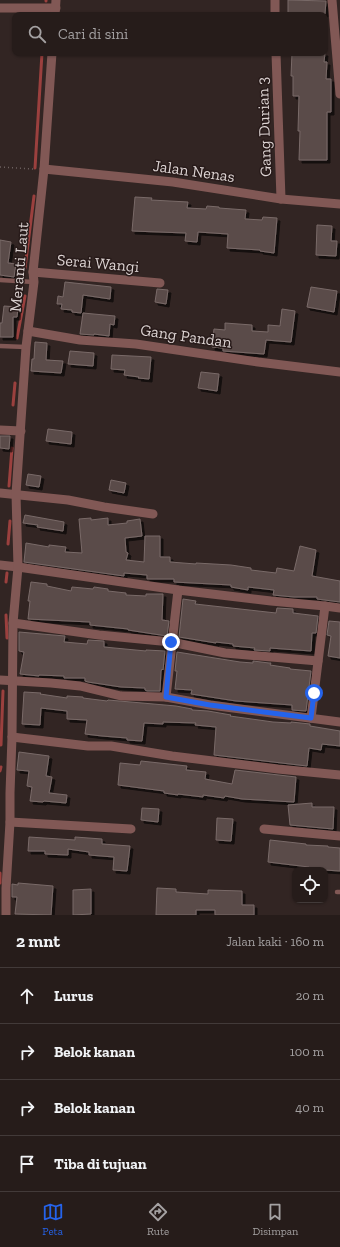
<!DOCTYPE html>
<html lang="id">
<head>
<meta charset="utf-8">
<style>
  :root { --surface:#261c1a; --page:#322927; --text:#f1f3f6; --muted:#a4a1a2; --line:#423a39; --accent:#2563eb }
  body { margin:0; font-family:"Zilla Slab",serif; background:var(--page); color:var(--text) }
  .controls { position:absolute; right:12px; bottom:12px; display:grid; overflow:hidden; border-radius:8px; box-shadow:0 1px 3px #0004 }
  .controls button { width:36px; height:36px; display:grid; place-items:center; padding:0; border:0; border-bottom:1px solid var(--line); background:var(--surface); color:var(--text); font:20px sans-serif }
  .stop { position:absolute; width:12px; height:12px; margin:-9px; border:3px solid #2563eb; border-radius:50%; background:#fff }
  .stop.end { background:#2563eb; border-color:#fff; box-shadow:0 1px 4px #0008 }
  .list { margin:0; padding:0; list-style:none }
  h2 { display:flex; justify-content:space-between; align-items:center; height:52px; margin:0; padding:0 16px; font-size:17px }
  h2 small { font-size:13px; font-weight:400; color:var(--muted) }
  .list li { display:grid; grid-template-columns:26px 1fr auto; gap:12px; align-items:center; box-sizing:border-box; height:56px; padding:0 16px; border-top:1px solid var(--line) }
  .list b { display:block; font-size:15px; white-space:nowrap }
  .list em { font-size:13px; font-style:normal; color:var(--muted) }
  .icon { flex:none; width:22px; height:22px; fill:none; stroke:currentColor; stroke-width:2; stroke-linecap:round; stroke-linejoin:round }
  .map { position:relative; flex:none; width:340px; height:915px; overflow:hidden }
  .search { position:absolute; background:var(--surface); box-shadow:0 1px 3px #0004; left:12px; right:12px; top:12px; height:44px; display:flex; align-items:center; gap:10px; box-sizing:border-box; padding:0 14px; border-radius:8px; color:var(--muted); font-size:15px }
  .sheet { height:276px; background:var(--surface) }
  nav { display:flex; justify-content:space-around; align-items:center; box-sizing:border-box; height:56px; border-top:1px solid var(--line); background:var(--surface); font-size:11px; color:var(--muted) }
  nav a { display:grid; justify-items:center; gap:2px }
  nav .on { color:var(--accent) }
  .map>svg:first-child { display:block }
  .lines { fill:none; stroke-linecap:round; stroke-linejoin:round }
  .stream { stroke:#9b403e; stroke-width:3 }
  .building { fill:#5a4b49; stroke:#796a68; filter:url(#shadow) }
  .path { stroke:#6e6261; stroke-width:1.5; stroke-dasharray:1 3; stroke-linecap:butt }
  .lane { stroke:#815855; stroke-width:4.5 }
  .street { stroke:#815855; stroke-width:9 }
  .route { stroke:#2563eb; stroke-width:5 }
  .labels { text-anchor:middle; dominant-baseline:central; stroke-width:3; stroke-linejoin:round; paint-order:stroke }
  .street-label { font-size:16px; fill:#dbd2d1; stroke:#281b1a }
</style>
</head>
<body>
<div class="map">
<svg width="340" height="915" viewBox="0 0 340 915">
  <defs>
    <filter id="shadow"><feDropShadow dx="3" dy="3" stdDeviation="0" flood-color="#0009"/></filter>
  </defs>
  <rect width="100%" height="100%" fill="#322523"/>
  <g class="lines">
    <g class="stream">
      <path d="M46 1V0"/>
      <path d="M35 168 42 53"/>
      <path d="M25 268 34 196"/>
      <path d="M17 338 25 296"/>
      <path d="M13 405 15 383"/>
      <path d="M9 486 12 448"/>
      <path d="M8 544 10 521"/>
      <path d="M6 582 7 573"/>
      <path d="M6 615 7 638"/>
      <path d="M1 745 3 691"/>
      <path d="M0 771 1 767"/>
      <path d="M0 873V883"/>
    </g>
  </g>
  <g class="building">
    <path d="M288 0 326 1 325 14 288 15Z"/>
    <path d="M292 53H325L324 62H327L326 79H331V112H327V160H299L300 131H298L299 96H293V76H291Z"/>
    <path d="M135 197 152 198 151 200 188 202 187 208 206 209 207 206 219 207V208L246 210 245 219 262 220 263 217 277 218 274 253 260 251V250L227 248 228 234 198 232 197 242 185 241 186 233 132 231Z"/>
    <path d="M317 225 332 226 331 241H337L336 256 316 255Z"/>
    <path d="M0 240 11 242 8 263 16 264 14 277 0 275Z"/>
    <path d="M65 282 111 287 110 299 83 295 81 313 72 312V310L61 309 62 304H57L58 296 63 297Z"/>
    <path d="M311 287 337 291 334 312 307 307Z"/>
    <path d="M157 289 168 290 166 304 155 302Z"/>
    <path d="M4 306 18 307 17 317H13V337H0V323H2Z"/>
    <path d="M282 309 295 311 291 342 266 340 264 354 223 351V348L212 347 214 329 225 330V323L252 325V331L268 332V325L280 326Z"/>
    <path d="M83 313 115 316 114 325 110 324 109 336 94 334V335L80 334Z"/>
    <path d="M35 342 47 343 46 360 63 361 61 373 31 371 32 359H34Z"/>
    <path d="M70 351 94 353 93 366 68 364Z"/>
    <path d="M112 355 151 357 149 379 138 378 139 377 124 375 125 370 111 369Z"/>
    <path d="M201 372 219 374 217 391 198 388Z"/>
    <path d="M48 429 72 432 71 444 46 441Z"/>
    <path d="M0 436H10L9 449 0 448Z"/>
    <path d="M28 474 41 476 39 487 26 485Z"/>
    <path d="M111 480 126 483 124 493 109 490Z"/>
    <path d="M25 515 64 522 63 531 37 527 38 525 23 523Z"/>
    <path d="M91 518V520L108 518V525L127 523V521L140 519 142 536 125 538 126 552 128 553 126 560 144 562 145 536H160V557H170V562L196 564V563L231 565 251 568V570L276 573 277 568 294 571 300 546 316 550 312 576 340 581V602L317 599V597H294L273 595 274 590 248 587V590L231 587V585L174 582V579H147V575L124 573V576L24 562 26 543 49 547V545L66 547 65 552 82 553 79 519Z"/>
    <path d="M31 582 47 584V586L71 591 72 587 93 589 94 587 108 589V591L126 593V595L146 596V594H163L162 620 169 621 167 636 128 630V629L90 625V622L28 619 30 601H28Z"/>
    <path d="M183 599 196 601 195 604 276 613 277 608 293 609V613L318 616 316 633H312L311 651 270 648V651L254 650 255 648 233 646V644L216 642V643L179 637Z"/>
    <path d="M329 621 340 622V658L328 656 331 636 327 635Z"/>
    <path d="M19 632 65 636 64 642 87 644 88 640 104 641V647L146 651V650L165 651 163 670 162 669 161 671 160 691H147L145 690V688L121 687 88 682 85 681V678H64V676L39 675V676L20 674 24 652 19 651Z"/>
    <path d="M177 652 240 662 253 663V661L269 663H271L270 665 290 668V669L311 671 306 711 292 710V705L236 701 191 694 192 690 175 689 177 671H175Z"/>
    <path d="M24 692 41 693 40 694 67 698V696L83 697V698L107 701 108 700 176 706 192 709V710L208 711 231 715 230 716 273 722 291 723V722L310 724V726L340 731V746L322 744 321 750 309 748 307 766 214 755 216 727 195 725 196 723 163 722V724L144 723 142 741 127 740V738L102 736 85 734 87 720 67 719V711L41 708 40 725 22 724Z"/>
    <path d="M19 752 49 756 46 776 52 777 49 793 67 795 66 803 44 801 43 802 30 801 32 787 27 786 29 771 17 770Z"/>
    <path d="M141 761 187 766 186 770 206 772 205 779 232 784 235 770 296 777 294 802 242 799 225 796 224 798 203 795V797L178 794V795L164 793V791L118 785 120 763 140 765Z"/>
    <path d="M312 803V807H334L333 829 290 825 288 805Z"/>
    <path d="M142 808 159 809 158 822 141 820Z"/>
    <path d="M217 818 233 819 231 841 216 840Z"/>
    <path d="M29 837 75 840V837L102 839V844L130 846 127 871 113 870 114 857 89 855V852L68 849V855L45 854V851H28Z"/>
    <path d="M270 840 306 844V845L328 846V847L340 848V871L309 869V867L268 862Z"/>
    <path d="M18 883 53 886 51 915 15 914 17 897H12V884L18 885Z"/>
    <path d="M157 888 176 889V892L208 894V890L242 891V905H254V915H215V910H196V915H156Z"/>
    <path d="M91 889V914L73 915V890Z"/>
  </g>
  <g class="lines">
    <path class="path" d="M0 167 34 169"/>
    <g class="lane">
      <path d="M0 280 34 282"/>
      <path d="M0 346 26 347"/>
      <path d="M337 892H340"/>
    </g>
    <g class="street">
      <path d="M275 0V15"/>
      <path d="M332 0 340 94"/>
      <path d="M0 8H56"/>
      <path d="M55 15 56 0"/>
      <path d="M276 53 281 199"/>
      <path d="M44 169 173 182 281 199 340 204"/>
      <path d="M33 272 160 283"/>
      <path d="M28 331 80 340 136 344 258 362 340 372"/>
      <path d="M0 430 21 431"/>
      <path d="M0 493 68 500 104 507 153 514"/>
      <path d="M0 565 18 567 178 590 271 601 325 606 340 608"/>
      <path d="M13 623 99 635 171 642 225 653 318 661"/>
      <path d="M0 680 51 683 80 686 121 696 166 697 210 705 340 722"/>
      <path d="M166 697 178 590"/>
      <path d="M311 718 325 606"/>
      <path d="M12 737 88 746H111L172 756 278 769 340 775"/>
      <path d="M10 822 131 829"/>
      <path d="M264 829 340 836"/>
      <path d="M6 915V888L10 822V793L12 737 13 623 18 567 16 494 26 347 34 282 33 272 44 169 52 53"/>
    </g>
  </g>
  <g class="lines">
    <path class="route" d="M171 642 166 697 210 705 311 718 314 693"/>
  </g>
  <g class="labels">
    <g class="street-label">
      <text transform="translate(264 127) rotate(-92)">Gang Durian 3</text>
      <text transform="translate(194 171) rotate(8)">Jalan Nenas</text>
      <text transform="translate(98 263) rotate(5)">Serai Wangi</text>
      <text transform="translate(19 267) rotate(-85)">Meranti Laut</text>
      <text transform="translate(186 336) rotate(8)">Gang Pandan</text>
    </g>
  </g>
</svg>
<div class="controls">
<button><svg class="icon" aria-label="locate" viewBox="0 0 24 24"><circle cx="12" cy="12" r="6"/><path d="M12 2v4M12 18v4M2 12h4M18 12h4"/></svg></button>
</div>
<div class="stop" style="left:314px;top:693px"></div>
<div class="stop end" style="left:171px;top:642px"></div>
<div class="search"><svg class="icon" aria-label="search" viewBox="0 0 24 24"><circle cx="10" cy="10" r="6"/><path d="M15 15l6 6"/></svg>Cari di sini</div>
</div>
<section class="sheet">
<h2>2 mnt<small>Jalan kaki · 160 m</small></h2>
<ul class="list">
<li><svg class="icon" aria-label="ahead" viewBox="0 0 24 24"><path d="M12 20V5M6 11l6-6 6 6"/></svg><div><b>Lurus</b></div><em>20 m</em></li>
<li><svg class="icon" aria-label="right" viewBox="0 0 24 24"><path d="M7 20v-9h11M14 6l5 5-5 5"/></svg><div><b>Belok kanan</b></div><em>100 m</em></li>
<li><svg class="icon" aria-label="right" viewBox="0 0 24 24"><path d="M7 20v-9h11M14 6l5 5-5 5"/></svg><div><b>Belok kanan</b></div><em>40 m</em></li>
<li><svg class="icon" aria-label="arrive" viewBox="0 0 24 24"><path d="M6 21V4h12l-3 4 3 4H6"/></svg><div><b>Tiba di tujuan</b></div></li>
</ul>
</section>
<nav>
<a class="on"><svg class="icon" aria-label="map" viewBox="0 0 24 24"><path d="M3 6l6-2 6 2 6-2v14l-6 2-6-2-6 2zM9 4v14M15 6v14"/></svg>Peta</a>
<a><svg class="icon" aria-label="directions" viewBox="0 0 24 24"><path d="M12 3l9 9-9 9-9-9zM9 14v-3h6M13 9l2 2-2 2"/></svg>Rute</a>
<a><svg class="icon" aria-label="saved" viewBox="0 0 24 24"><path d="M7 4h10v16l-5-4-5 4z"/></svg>Disimpan</a>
</nav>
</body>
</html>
